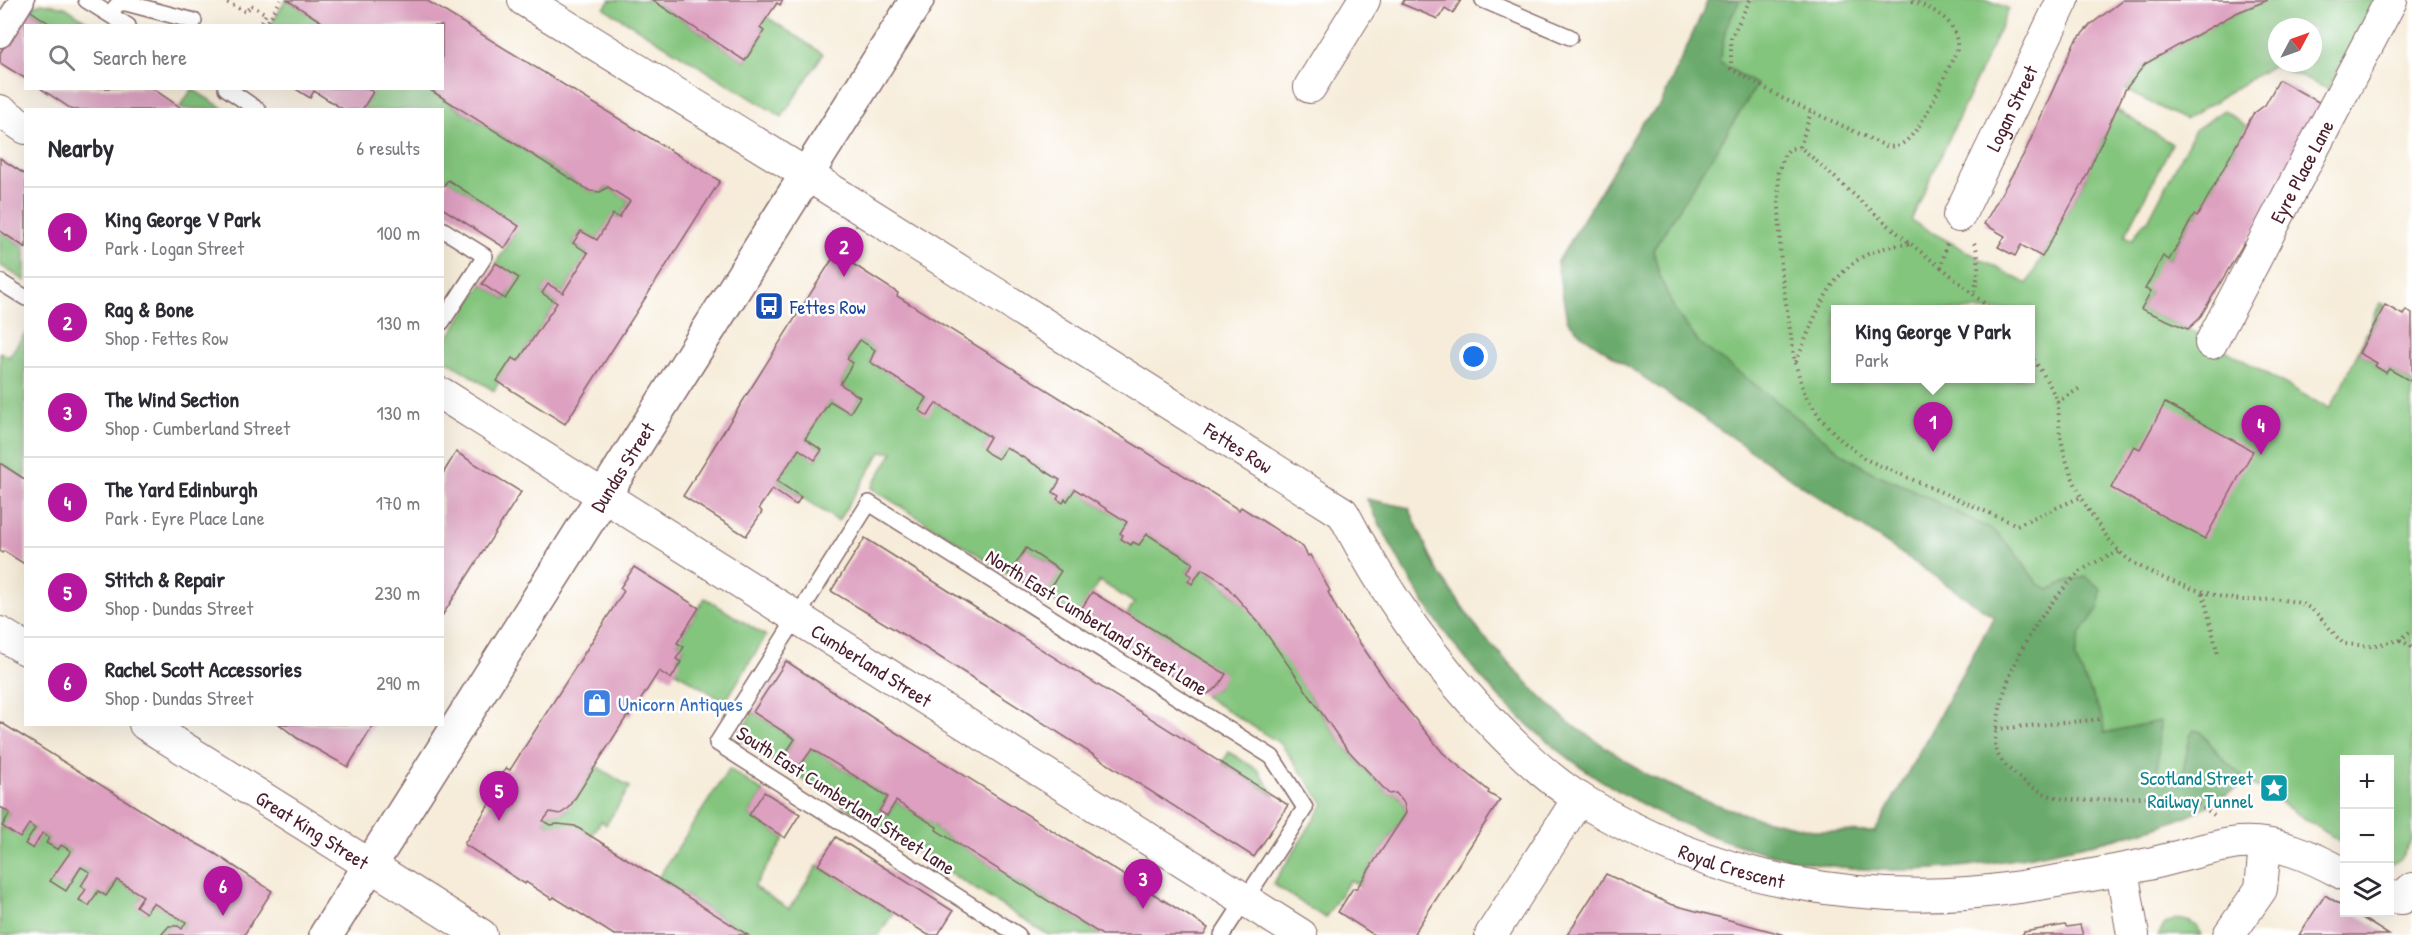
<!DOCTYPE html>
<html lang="en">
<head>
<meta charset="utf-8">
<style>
  :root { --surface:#fff; --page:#f2f2f3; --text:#2b2b33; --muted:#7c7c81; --line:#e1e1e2; --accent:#b5179e }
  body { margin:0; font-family:"Patrick Hand",sans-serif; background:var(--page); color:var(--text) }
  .controls { position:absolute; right:18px; bottom:18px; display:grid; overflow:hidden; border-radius:0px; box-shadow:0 6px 24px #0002 }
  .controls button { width:54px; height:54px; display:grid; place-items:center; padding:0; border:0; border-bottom:2px solid var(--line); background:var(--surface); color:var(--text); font:30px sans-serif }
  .compass { position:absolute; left:2268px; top:18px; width:54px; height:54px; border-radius:50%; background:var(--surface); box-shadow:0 6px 24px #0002; rotate:49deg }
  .you { position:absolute; left:1474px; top:357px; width:21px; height:21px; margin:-15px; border:4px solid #fff; border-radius:50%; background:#1a73e8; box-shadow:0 0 0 9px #1a73e833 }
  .badge { display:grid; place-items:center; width:39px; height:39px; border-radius:50%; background:var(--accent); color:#fff; font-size:20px; font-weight:700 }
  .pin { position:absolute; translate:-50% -50px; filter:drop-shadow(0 2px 3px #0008) }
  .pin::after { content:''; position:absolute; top:32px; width:21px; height:18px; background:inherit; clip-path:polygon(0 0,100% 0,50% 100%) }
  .popup { position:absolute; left:1831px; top:305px; width:204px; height:78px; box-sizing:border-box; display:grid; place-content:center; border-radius:0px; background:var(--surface); filter:drop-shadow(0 2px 4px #0005); font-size:20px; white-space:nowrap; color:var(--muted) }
  .popup b { font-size:22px; color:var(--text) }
  .popup::after { content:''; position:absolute; left:50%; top:100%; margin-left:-12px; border:12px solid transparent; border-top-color:var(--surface) }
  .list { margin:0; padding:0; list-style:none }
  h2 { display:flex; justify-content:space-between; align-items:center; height:78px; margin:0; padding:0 24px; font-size:26px }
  h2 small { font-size:20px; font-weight:400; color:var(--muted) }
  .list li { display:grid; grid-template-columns:39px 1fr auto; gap:18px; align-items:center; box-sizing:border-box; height:90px; padding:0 24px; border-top:2px solid var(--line) }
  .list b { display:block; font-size:22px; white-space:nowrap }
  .list p { margin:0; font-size:20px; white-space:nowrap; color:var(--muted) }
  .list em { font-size:20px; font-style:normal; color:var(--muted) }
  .icon { flex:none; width:33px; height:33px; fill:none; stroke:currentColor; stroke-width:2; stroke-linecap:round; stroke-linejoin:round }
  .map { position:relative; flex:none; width:2412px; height:935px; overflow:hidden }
  .search { position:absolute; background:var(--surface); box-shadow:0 6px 24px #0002; left:24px; top:24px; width:420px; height:66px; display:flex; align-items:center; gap:15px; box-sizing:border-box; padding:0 21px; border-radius:0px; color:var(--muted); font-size:22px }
  .panel { position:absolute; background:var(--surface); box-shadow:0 6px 24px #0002; left:24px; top:108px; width:420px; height:618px; border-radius:0px }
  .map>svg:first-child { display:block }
  .green { fill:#83c57d; stroke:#667254; stroke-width:1.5; fill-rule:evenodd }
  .forest { fill:#6aaa6c; stroke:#5a644c; stroke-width:1.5 }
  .building { fill:#dda0c0 }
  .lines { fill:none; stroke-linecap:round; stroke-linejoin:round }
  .service-casing { stroke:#866768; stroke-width:18 }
  .pedestrian-casing { stroke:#866768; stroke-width:27 }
  .minor-casing { stroke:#866768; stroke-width:34 }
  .tertiary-casing { stroke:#866768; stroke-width:36 }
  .path { stroke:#866768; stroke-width:4; stroke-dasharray:1.5 4.5; stroke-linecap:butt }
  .service { stroke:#fff; stroke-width:15 }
  .pedestrian { stroke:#fff; stroke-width:24 }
  .minor { stroke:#fff; stroke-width:32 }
  .tertiary { stroke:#fff; stroke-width:33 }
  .labels { text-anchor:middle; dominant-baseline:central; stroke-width:5; stroke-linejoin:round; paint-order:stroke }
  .street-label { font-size:20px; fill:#4a1f2b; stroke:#fff }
  .transit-label { font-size:20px; fill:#164399; stroke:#fff; text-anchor:start }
  .shop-label { font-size:20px; fill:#366cbe; stroke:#fff; text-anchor:start }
  .culture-label { font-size:20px; fill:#0d838f; stroke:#fff; text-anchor:end }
</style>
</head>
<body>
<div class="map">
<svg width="2412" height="935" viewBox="0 0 2412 935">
  <rect width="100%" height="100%" fill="#fff"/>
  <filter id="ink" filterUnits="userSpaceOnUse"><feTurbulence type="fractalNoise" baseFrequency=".0167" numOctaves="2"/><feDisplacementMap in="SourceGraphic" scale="12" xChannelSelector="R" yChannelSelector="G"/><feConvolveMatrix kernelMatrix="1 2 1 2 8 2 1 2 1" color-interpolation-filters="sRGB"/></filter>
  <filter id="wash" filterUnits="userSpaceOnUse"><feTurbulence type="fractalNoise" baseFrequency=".008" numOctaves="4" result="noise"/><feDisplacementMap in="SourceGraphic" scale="24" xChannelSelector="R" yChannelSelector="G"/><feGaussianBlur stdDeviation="1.35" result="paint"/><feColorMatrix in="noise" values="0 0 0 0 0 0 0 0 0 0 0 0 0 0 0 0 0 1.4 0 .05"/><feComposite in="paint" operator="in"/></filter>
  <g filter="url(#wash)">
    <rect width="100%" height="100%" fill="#f6ecd9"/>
    <g class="green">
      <path d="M286 0H287L328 26H270Z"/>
      <path d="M610 0H652L745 61 764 32 760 28 767 17 823 54 782 117 604 8Z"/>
      <path d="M1708 0H1988L2009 9 1911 221 2027 284 2084 181 2116 109 2172 144 2125 236 2132 240 2143 223 2148 220 2195 130 2224 110 2247 126 2197 217 2193 215 2169 260 2164 257 2146 289 2151 291 2141 309 2188 329 2329 409 2343 385 2380 303 2385 305 2359 353 2377 363 2375 366 2386 373 2389 369 2412 382V840L2400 859 2390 866V760H2344V844L2247 781C2185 827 2125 837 2051 852 1997 863 1943 871 1889 870 1725 868 1560 781 1460 652 1422 605 1394 553 1367 499L1409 508 1436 569 1481 634 1538 694 1568 722 1601 744 1645 774 1701 799 1753 817 1817 831 1875 832 1994 616 1582 335 1557 263 1641 124 1661 104ZM1836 310H2030V378H1836Z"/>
      <path d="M2268 0H2374L2328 89 2273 65 2185 120 2125 90 2145 64 2236 13ZM2277 27H2313V63H2277Z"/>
      <path d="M41 3 65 7 91 24 63 25 58 22 53 25 28 9Z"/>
      <path d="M192 89 224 109H184L180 107Z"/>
      <path d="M367 89H427L590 191 600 192 608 187 630 201 619 218 613 215 597 240 581 231 573 243 588 253 563 293 548 285 542 293 557 303 518 361 512 358 494 391 443 358V346L482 284 505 299 518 279 496 263 519 226 443 177 442 110H362L373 93Z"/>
      <path d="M0 231 25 248V281L0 265Z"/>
      <path d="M25 333V480L0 463V352L9 357Z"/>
      <path d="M860 340 875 350 870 362 927 398 920 410 936 403 990 437 983 449 998 459 1006 447 1060 480 1053 492 1059 496 1057 499 1062 503 1065 499 1068 500 1075 489 1127 522 1121 533 1123 535 1121 538 1131 545 1147 534 1193 563 1187 572 1192 576 1189 582 1192 583 1202 569C1266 611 1299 687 1345 747 1358 764 1375 779 1389 794L1396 793 1404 803 1406 813 1359 885 1350 880 1325 918 1273 884 1324 804 1281 744 1204 696 1218 687 1225 674 1127 614 1134 603 1100 581 1077 616 1045 596 1061 570 1026 548 1009 574 871 488 893 452H881L838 521 777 481 799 449 816 460 822 450 805 439 830 401 850 413 860 397 840 384 853 363 847 359Z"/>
      <path d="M705 598 766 636 725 702 675 671 676 659 684 648 677 643Z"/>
      <path d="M753 712 795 739 778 765 737 738Z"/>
      <path d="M812 749 888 797 879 811 887 816 896 801 937 827 936 830 1102 935H1048L794 774Z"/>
      <path d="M1229 752 1258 770 1275 796 1222 763Z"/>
      <path d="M596 766 630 787 606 825 601 821 591 837 563 825H550L543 821 550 812 560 814 567 810Z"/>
      <path d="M729 769 764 792 749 815 785 838 754 887 789 909 818 865 893 913 879 935H748L658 878Z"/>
      <path d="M0 807 10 813 3 827 20 837 29 824 35 829 33 848 42 833 49 838 46 843 58 850 61 845 71 851 51 881 66 891 81 867 90 872 81 886 107 896 117 880 143 896 137 906 146 913 153 903 186 922 182 929 178 926H169L161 935H0Z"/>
      <path d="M2176 919C2188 920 2197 923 2202 935H2158L2165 924Z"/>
    </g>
    <path class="forest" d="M1708 0H1740L1726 28 1719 62 1757 85 1653 250 1660 277 1675 311 1700 344 1757 386 1843 454 1872 472 1907 487 1994 531 2014 551 2038 584 2049 590 2067 581 2086 577 2101 589 2099 607 2080 635 2075 658 2103 719 2104 733 2160 721 2157 773 2183 772 2190 736 2194 730 2200 731 2223 759 2247 781C2183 829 2121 837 2046 853 1994 864 1942 871 1889 870 1724 867 1561 782 1460 652 1422 605 1394 553 1367 499L1409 508 1436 569 1481 634 1538 694 1568 722 1601 744 1645 774 1701 799 1753 817 1817 831 1875 832 1994 617 1582 335 1567 320 1557 263 1641 124 1661 104Z"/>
    <g id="blocks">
      <g class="building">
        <path d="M287 0H426L720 181 565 424 497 381 512 358 518 361 557 303 542 293 548 284 563 293 588 253 573 243 581 231 597 240 613 214 619 218 630 201 608 187 600 192 590 191 427 88H442V26H328Z"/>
        <path d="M652 0H783L780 5 777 3 760 28 764 31 745 61Z"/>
        <path d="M1404 0H1461L1453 13 1445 8 1438 19 1402 4Z"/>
        <path d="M2123 0H2268L2236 13 2145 64 2125 90 2084 181 2042 257 2021 245 2015 256 1998 247 2005 236 1984 224 2025 152 2074 43 2090 25Z"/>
        <path d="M28 9 53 26H26V79L0 63V53Z"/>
        <path d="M2279 80 2324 105 2246 244 2244 243 2199 319 2188 329 2141 309 2151 291 2145 289 2163 256 2169 260 2194 215 2197 217 2253 114 2265 105Z"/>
        <path d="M40 88H152L184 110H73Z"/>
        <path d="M294 88H367L373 92 362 110H344L314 91 310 98Z"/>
        <path d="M0 158 26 175V248L0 231Z"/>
        <path d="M448 180 519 226 505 248 442 208V188Z"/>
        <path d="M836 253 898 293 897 296 1239 510 1241 507 1303 547 1308 556 1310 555 1330 591 1328 592 1338 611 1397 697 1443 753 1489 791 1488 793 1500 800 1413 935H1374L1338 912 1353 888H1357L1406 813 1404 803 1396 793 1389 794 1346 748 1259 623 1223 582 1202 569 1192 584 1188 581 1192 576 1187 573 1193 563 1147 534 1139 545 1133 542 1131 545 1121 539 1123 535 1120 533 1127 522 1075 489 1067 501 1065 499 1063 503 1057 499 1059 496 1053 492 1060 480 1006 447 998 459 989 454 983 449 990 437 936 403 928 416 919 410 927 398 870 362 875 350 860 340 847 359 853 363 840 384 860 397 850 413 830 401 805 439 822 450 815 460 799 449 777 481 801 497 796 505 772 489 759 508 762 512 746 536 683 496Z"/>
        <path d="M496 263 519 278 505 299 482 284Z"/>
        <path d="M2385 305 2403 315 2406 310 2412 314V382L2389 369 2386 373 2375 366 2377 363 2359 353Z"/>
        <path d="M2165 403 2253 451 2205 539 2111 488 2134 446 2140 449Z"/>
        <path d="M456 452 521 492 442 616V475Z"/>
        <path d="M0 463 26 480V565L4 551 2 553 0 551Z"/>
        <path d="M865 538 1288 805 1254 857 927 649 831 591Z"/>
        <path d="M1026 548 1061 571 1045 596 1009 574Z"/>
        <path d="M634 567 699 608 677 643 684 647 676 659 681 662 671 679 659 671 631 715 629 717 627 716 569 808 560 814 550 812 543 821 550 825 558 824 575 826 748 935H614L554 897 552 899 526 882 525 884 464 844 504 781 500 778 506 768 510 770 624 591 620 588Z"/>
        <path d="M1092 592 1226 674 1218 687 1204 696 1077 616Z"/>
        <path d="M786 661 876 720 1208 928 1204 935H1102L936 830 937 827 896 801 887 816 879 811 888 797 812 749 794 774 778 765 795 739 753 712Z"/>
        <path d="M0 722 181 835 214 853 272 891 244 935H161L169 926H178L182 929 186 922 153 903 146 913 136 906 143 896 117 880 106 896 98 891 89 906 79 900 86 889 81 886 90 872 81 867 66 891 50 881 71 851 61 845 58 850 46 843 49 838 42 833 33 849 25 844 35 829 29 824 20 838 2 826 10 813 0 807Z"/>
        <path d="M279 724H374L348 767 297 738Z"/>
        <path d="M764 792 800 814 785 838 749 815Z"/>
        <path d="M836 837 953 911 938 935H928L818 865Z"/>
        <path d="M1606 874 1670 904 1785 935H1567Z"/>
        <path d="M2325 895 2344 907V912H2353L2389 935H2299Z"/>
        <path d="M2065 925 2067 927 2080 925 2083 935H2022L2024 932Z"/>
      </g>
    </g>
  </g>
  <g filter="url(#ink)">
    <use href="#blocks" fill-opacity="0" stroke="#866768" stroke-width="1.5"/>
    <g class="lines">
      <g class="service-casing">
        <g id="service">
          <path d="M86 0 128 26"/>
          <path d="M1483 0 1570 37"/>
          <path d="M109 14 119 3H126L194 21"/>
          <path d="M226 88 258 110"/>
          <path d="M442 229 485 256 442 322"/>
          <path d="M0 282 26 298"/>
          <path d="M1018 935 717 743 869 503 1272 757 1305 808 1222 935"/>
        </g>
      </g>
      <g class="pedestrian-casing">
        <path id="pedestrian" d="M0 35 22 0"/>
      </g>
      <g class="minor-casing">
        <g id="minor">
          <path id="s1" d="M524 0 806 174 1343 513C1384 592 1433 663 1496 727 1521 753 1549 780 1580 799 1712 881 1867 910 2020 887 2064 880 2109 873 2153 863 2180 857 2211 846 2239 843 2276 840 2313 857 2344 874"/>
          <path d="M1310 87 1364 0"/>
          <path d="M0 111 26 128"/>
          <path id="s2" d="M1959 216 2063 0"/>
          <path id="s3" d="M2211 343 2391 0"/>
          <path id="s4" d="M442 394 1301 935"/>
          <path d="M0 633 26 649"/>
          <path id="s5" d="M145 724 481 935"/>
          <path d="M2122 870 2133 935"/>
          <path d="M2390 897 2402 898 2412 889"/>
          <path d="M1491 935 1579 798"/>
          <path d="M2229 935 2261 889 2265 845"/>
        </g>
      </g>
      <g class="tertiary-casing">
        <g id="tertiary">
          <path id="s6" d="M326 935 917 0"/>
        </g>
      </g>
      <g class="path">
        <path d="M222 0 246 12 251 5 266 14 259 26"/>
        <path d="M1750 0 1731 38V69L1782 98 1888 147C1897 146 1903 145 1909 138 1927 121 1945 74 1957 50 1959 20 1935 10 1910 0"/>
        <path d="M265 26 281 0"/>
        <path d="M1800 147 1811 112"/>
        <path d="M1974 243C1981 257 1978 278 1974 293"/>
        <path d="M1947 244 1941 267 1992 310"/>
        <path d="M1941 267C1891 231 1847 187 1800 147L1789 149 1784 156 1778 172 1781 270 1795 363 1805 395 1821 419 1841 440 1865 459 2017 525 2081 497"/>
        <path d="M2030 355C2040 368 2052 387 2057 402 2060 414 2058 427 2061 438 2068 479 2091 520 2118 550 2139 574 2212 598 2243 600 2262 601 2284 597 2302 604 2320 611 2330 632 2344 644L2371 646 2400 640 2412 630"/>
        <path d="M1796 362C1821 303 1835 249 1909 244"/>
        <path d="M2057 402 2082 387"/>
        <path d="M2119 552C2106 558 2090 563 2079 573 2041 609 2009 662 1999 713 1997 725 1994 738 1996 750 1999 763 2022 781 2034 788 2086 821 2164 773 2214 815"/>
        <path d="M2203 593 2218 655"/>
        <path d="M2400 640 2412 647"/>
        <path d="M1996 729 2103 719"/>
      </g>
      <use href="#service" class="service"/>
      <use href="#pedestrian" class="pedestrian"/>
      <use href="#minor" class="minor"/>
      <use href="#tertiary" class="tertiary"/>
    </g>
  </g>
  <defs>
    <g id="bus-square" transform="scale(1.5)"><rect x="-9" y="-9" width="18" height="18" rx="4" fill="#1a4fb4" stroke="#fff"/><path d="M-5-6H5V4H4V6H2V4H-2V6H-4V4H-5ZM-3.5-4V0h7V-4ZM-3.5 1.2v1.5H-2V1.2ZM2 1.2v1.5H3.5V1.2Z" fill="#fff"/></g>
    <g id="shop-square" transform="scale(1.5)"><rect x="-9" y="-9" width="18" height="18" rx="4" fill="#3f7fe0" stroke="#fff"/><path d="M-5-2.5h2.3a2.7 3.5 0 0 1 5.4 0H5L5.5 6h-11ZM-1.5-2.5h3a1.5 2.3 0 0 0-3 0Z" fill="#fff"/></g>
    <g id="sight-square" transform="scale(1.5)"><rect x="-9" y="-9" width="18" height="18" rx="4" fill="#0f9aa8" stroke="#fff"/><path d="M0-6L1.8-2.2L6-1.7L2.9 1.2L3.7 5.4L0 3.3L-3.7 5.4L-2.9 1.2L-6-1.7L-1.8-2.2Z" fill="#fff"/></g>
  </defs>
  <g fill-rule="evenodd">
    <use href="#bus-square" x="769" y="306"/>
    <use href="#shop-square" x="597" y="703"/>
    <use href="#sight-square" x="2274" y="788"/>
  </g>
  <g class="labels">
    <g class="street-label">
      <text stroke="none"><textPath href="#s2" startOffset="120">Logan Street</textPath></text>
      <text stroke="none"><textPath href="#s3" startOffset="194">Eyre Place Lane</textPath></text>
      <text stroke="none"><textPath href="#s1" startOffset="843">Fettes Row</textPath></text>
      <text stroke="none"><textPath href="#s6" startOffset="554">Dundas Street</textPath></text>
      <text transform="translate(1097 622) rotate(32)">North East Cumberland Street Lane</text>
      <text stroke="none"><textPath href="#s4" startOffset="508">Cumberland Street</textPath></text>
      <text transform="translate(846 800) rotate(33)">South East Cumberland Street Lane</text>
      <text stroke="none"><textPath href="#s5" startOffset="198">Great King Street</textPath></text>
      <text stroke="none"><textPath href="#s1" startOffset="1508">Royal Crescent</textPath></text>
    </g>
    <g class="transit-label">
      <text x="790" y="306">Fettes Row</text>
    </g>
    <g class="shop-label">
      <text x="618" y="703">Unicorn Antiques</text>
    </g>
    <g class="culture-label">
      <text x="2253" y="777">Scotland Street<tspan x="2253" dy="23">Railway Tunnel</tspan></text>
    </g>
  </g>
</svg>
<div class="controls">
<button>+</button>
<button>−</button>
<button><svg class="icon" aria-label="layers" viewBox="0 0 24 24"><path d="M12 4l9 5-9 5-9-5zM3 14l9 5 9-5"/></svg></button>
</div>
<svg class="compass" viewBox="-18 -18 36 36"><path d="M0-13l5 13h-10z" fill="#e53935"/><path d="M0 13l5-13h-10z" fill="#7c7c81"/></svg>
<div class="you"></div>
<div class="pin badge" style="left:1933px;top:452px">1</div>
<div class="popup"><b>King George V Park</b>Park</div>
<div class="pin badge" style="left:844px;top:277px">2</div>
<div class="pin badge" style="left:1143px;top:909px">3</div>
<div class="pin badge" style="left:2261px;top:455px">4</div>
<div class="pin badge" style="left:499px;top:821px">5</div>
<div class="pin badge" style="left:223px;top:916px">6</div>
<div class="search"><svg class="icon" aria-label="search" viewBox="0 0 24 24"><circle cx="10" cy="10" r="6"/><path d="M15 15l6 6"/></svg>Search here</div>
<section class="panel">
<h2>Nearby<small>6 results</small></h2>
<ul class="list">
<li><span class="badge">1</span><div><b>King George V Park</b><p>Park · Logan Street</p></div><em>100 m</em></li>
<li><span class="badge">2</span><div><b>Rag &amp; Bone</b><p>Shop · Fettes Row</p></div><em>130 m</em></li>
<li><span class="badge">3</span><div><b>The Wind Section</b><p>Shop · Cumberland Street</p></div><em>130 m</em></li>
<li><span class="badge">4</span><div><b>The Yard Edinburgh</b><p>Park · Eyre Place Lane</p></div><em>170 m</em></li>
<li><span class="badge">5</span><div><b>Stitch &amp; Repair</b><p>Shop · Dundas Street</p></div><em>230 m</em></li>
<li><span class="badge">6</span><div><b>Rachel Scott Accessories</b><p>Shop · Dundas Street</p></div><em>290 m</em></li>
</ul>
</section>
</div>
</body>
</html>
